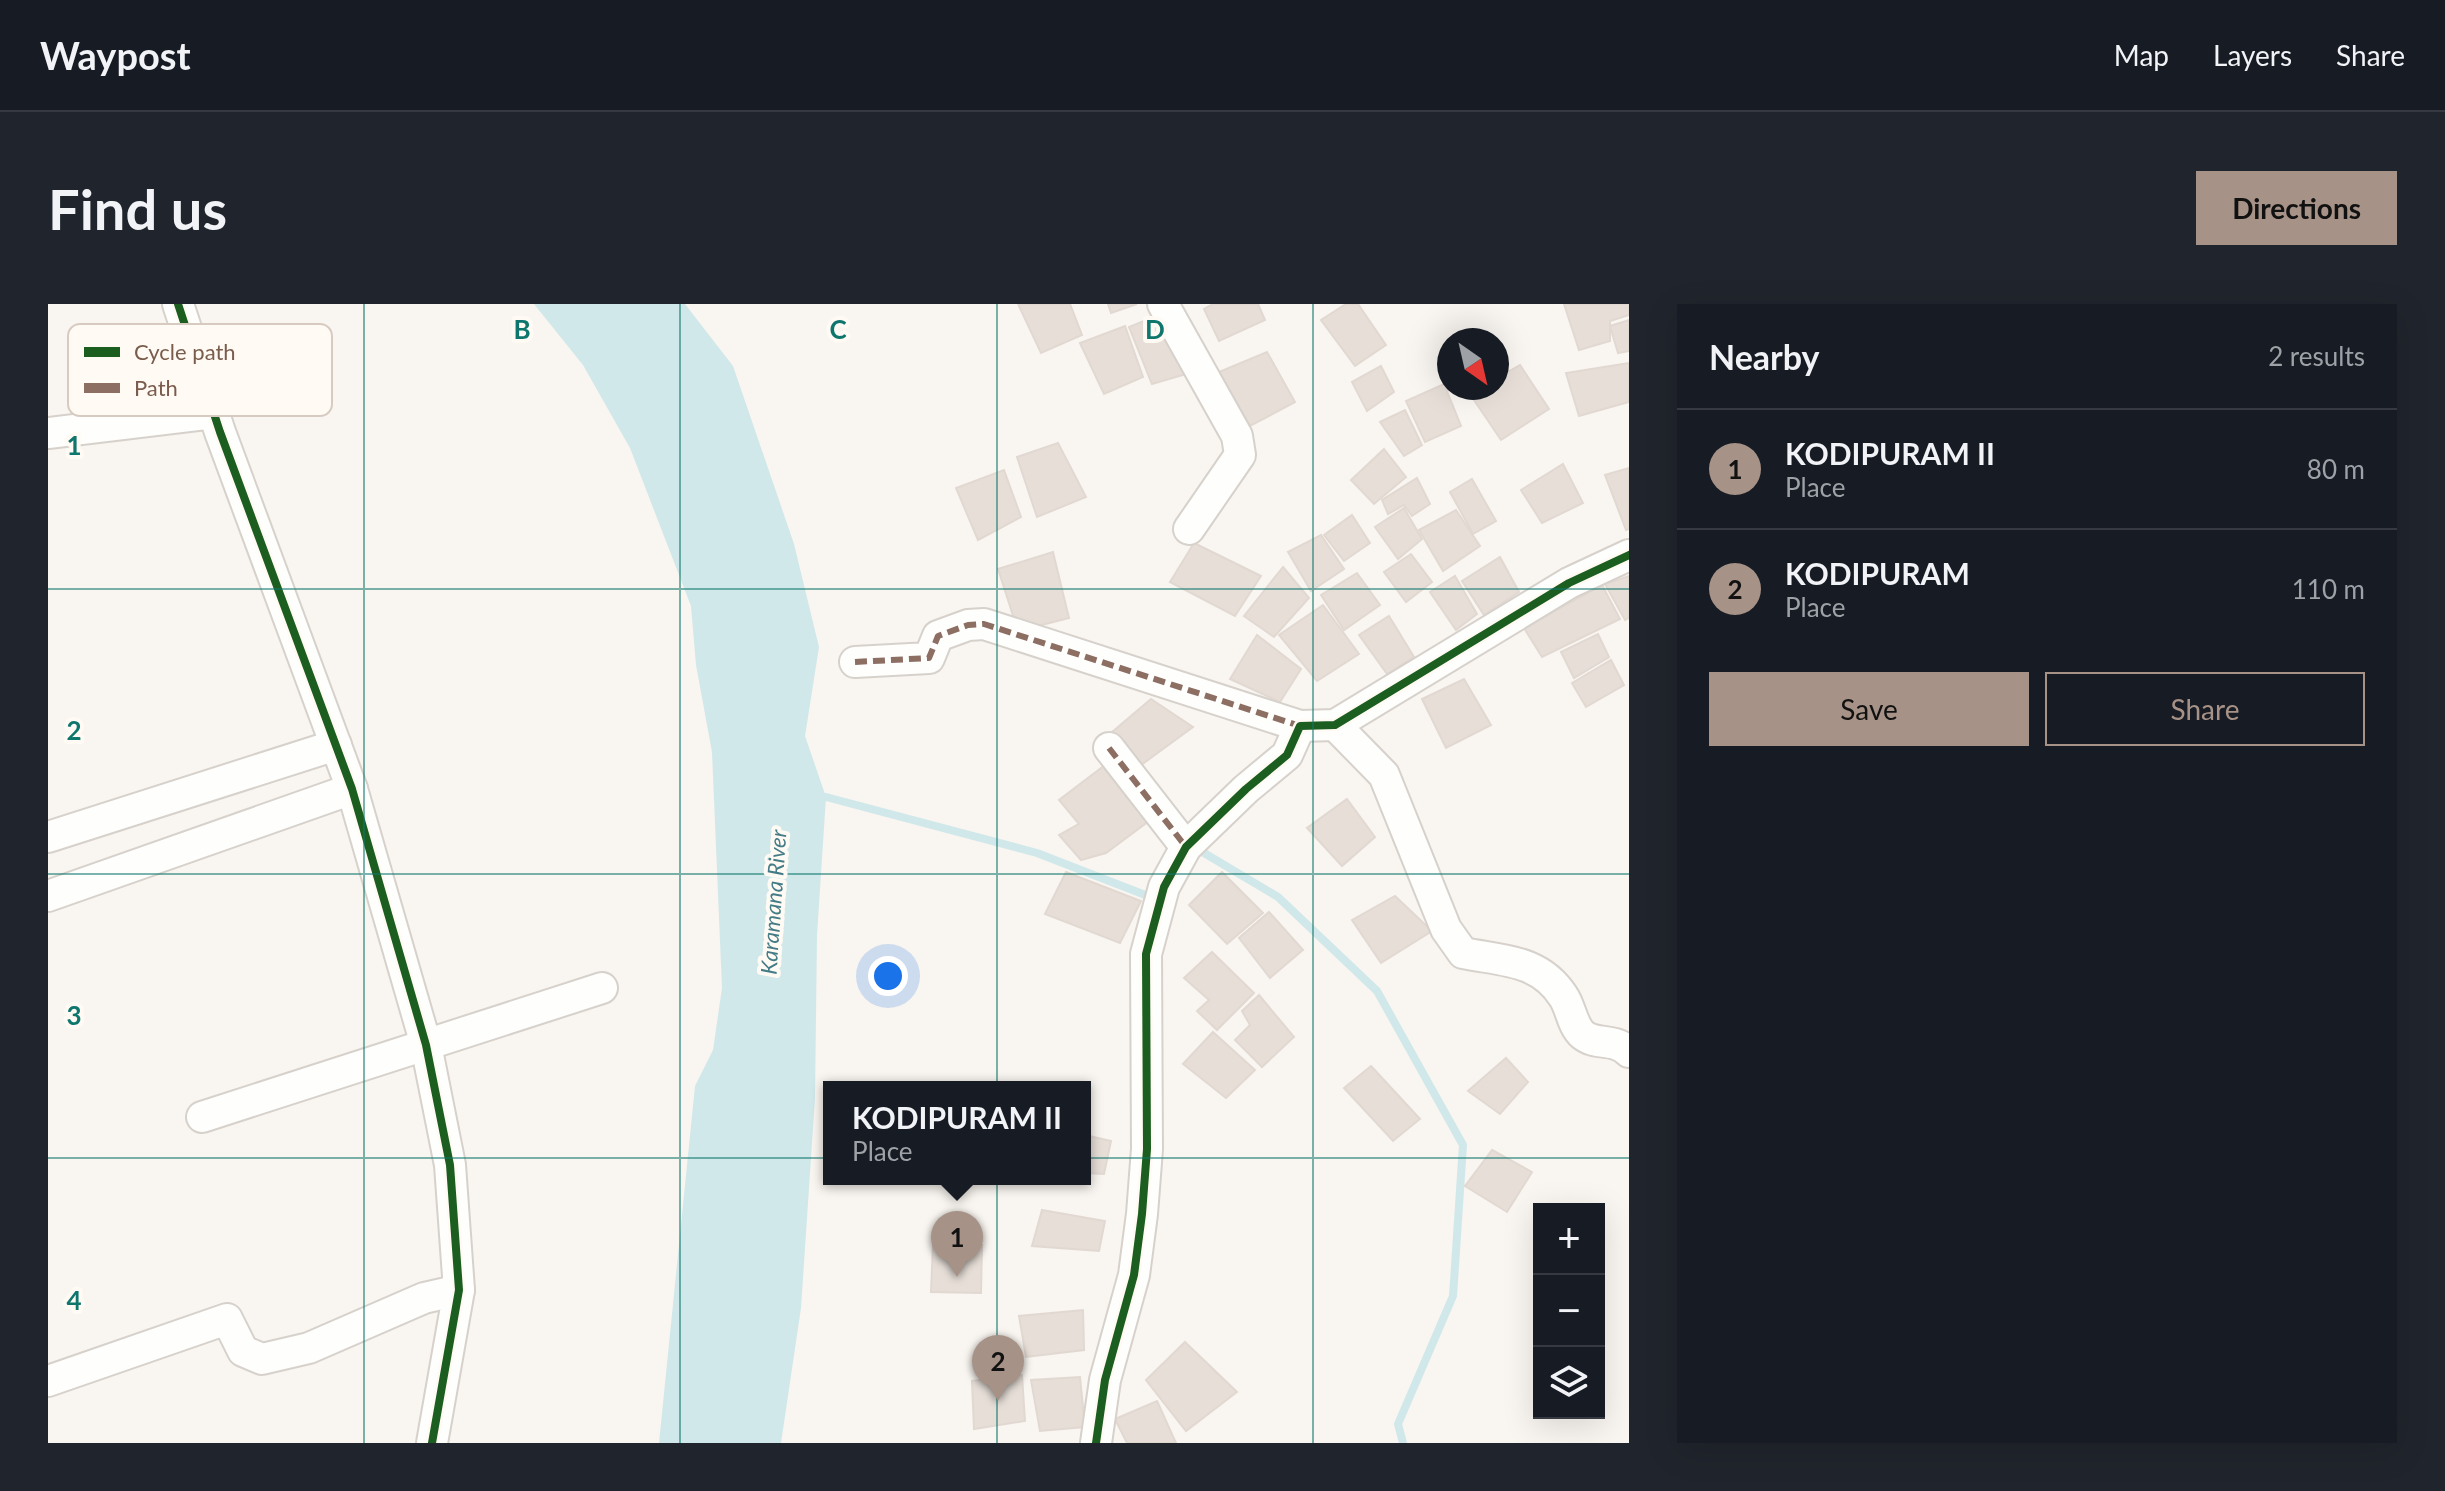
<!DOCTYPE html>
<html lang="en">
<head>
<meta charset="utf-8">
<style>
  :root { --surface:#171b24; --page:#20242c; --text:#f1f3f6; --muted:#9ea1a6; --line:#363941; --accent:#a69286 }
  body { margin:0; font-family:Lato,sans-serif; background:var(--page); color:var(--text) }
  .controls { position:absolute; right:24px; bottom:24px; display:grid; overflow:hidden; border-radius:0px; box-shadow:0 8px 32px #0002 }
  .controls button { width:72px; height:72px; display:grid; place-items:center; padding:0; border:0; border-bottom:2px solid var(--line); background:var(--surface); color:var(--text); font:40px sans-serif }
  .compass { position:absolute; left:1389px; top:24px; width:72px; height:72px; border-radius:50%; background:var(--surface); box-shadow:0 8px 32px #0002; rotate:146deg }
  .you { position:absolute; left:840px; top:672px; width:28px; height:28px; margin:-20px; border:6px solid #fff; border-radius:50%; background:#1a73e8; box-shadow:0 0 0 12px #1a73e833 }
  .badge { display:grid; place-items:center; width:52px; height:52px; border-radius:50%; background:var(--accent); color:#111; font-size:26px; font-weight:700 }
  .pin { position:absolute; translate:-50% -66px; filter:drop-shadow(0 2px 4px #0008) }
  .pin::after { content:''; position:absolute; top:42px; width:28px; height:24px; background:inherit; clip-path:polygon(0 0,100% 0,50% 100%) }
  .popup { position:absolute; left:775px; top:777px; width:268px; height:104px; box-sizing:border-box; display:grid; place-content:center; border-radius:0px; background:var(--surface); filter:drop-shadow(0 2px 6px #0005); font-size:26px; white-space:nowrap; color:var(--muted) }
  .popup b { font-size:30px; color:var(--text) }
  .popup::after { content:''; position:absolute; left:50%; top:100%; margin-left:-16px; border:16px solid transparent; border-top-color:var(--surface) }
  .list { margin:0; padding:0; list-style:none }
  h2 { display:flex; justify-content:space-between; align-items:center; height:104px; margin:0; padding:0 32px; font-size:34px }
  h2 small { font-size:26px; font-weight:400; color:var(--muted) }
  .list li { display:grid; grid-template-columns:52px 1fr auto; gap:24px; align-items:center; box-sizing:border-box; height:120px; padding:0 32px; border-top:2px solid var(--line) }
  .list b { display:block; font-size:30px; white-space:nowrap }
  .list p { margin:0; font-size:26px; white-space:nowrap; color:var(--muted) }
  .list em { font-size:26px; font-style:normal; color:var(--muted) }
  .actions { display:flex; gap:16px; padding:24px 32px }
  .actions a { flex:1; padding:18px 0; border:2px solid var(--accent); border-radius:0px; text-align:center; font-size:28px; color:var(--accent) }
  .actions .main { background:var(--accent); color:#111 }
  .icon { flex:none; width:44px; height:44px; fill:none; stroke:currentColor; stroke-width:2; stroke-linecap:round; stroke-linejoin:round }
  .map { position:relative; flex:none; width:1581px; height:1139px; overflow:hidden; border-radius:0px }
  header { display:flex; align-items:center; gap:48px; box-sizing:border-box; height:112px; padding:0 40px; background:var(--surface); border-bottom:2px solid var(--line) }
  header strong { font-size:38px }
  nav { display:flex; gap:44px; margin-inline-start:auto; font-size:28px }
  .intro { display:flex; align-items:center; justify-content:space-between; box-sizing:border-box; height:192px; padding:0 48px }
  h1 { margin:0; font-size:56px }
  .button { padding:20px 36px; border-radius:0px; background:var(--accent); color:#111; font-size:28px; font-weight:700 }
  main { display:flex; gap:48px; padding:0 48px }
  aside { flex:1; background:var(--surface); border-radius:0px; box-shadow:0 8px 32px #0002 }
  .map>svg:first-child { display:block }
  .water { fill:#d0e8ea }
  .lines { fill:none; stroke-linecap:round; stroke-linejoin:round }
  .stream { stroke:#d0e8ea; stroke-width:8 }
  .building { fill:#e6ded7; stroke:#e2d8d2; stroke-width:2 }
  .minor-casing { stroke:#d7d1cb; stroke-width:34 }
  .minor { stroke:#fefefd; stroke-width:30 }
  .quiet { stroke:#8d6e63; stroke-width:6; stroke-dasharray:12 6; stroke-linecap:butt }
  .cycleway-casing { stroke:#fffaf3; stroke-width:13 }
  .cycleway { stroke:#1b5e20; stroke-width:8 }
  .grid { fill:none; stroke:#0f766e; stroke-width:2; stroke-opacity:0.55 }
  .labels { text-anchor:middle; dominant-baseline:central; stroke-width:8; stroke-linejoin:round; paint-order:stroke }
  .water-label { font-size:22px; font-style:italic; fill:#437c86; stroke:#fffaf3 }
  .key { fill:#fffaf3; stroke:#d7cbc1; stroke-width:2 }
  .key-label { font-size:22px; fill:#7a5c4d }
  .grid-label { font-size:26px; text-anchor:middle; font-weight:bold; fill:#0f766e; stroke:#fffaf3; stroke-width:8; stroke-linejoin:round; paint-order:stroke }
</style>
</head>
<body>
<header>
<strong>Waypost</strong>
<nav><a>Map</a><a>Layers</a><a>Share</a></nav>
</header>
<div class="intro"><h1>Find us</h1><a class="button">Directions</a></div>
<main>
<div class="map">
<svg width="1581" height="1139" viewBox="0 0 1581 1139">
  <rect width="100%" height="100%" fill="#f9f5f0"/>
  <path class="water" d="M486 0H637L685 62 746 240 771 343 757 432 778 493 769 631 767 794 753 1004 733 1139H611L647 782 665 746 674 684 664 448 648 361 643 302 582 144 535 61Z"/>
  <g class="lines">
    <g class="stream">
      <path d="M778 493 989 549 1105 594"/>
      <path d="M1148 550 1151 546 1230 593 1329 687 1415 841 1405 992 1350 1120 1355 1139"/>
    </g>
  </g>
  <g class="building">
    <path d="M970 0H1022L1034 31 993 49Z"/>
    <path d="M1060 0H1089L1063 9Z"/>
    <path d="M1165 0H1210L1217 16 1171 37 1156 5Z"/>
    <path d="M1298 0H1310L1338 41 1307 62 1273 16Z"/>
    <path d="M1516 0H1581V11L1562 17V37L1531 46Z"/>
    <path d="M1108 12 1142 69 1104 80 1081 23Z"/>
    <path d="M1581 16V47L1570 49 1562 22Z"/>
    <path d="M1077 22 1095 73 1056 90 1032 39Z"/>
    <path d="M1219 48 1247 98 1202 122 1171 68Z"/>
    <path d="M1581 59V98L1531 112 1518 69Z"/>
    <path d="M1472 61 1501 105 1453 136 1422 90 1432 84H1449V74Z"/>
    <path d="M1333 62 1346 88 1319 107 1304 78Z"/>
    <path d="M1396 80 1413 122 1377 138 1358 97Z"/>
    <path d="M1357 106 1374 141 1356 152 1332 118Z"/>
    <path d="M1010 139 1038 193 989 213 969 153Z"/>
    <path d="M1336 145 1358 173 1326 200 1303 176Z"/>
    <path d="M1515 160 1535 199 1494 219 1473 186Z"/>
    <path d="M1581 164V225L1578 226 1557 171Z"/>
    <path d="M956 166 973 213 930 236 908 184Z"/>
    <path d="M1369 174 1382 200 1364 212 1356 201 1340 210 1334 196Z"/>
    <path d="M1424 175 1448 217 1425 230 1402 188Z"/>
    <path d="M1356 204 1374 235 1350 255 1327 223Z"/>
    <path d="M1408 206 1432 242 1395 267 1371 226Z"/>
    <path d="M1304 211 1322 239 1296 257 1276 231Z"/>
    <path d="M1273 231 1296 265 1263 287 1240 248Z"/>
    <path d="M1146 239 1213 272 1187 312 1122 278Z"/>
    <path d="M1005 248 1021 314 970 327 950 265Z"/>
    <path d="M1363 250 1384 278 1358 298 1336 268Z"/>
    <path d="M1452 253 1471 288 1436 311 1414 277Z"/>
    <path d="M1235 263 1261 294 1226 333 1196 312Z"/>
    <path d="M1309 269 1332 301 1296 326 1273 291Z"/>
    <path d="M1407 272 1429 310 1408 326 1382 288Z"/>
    <path d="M1581 272V314L1577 316 1557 280Z"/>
    <path d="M1554 281 1572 315 1494 353 1476 324Z"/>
    <path d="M1275 301 1311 350 1269 377 1231 331Z"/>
    <path d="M1341 312 1366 353 1339 370 1311 331Z"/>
    <path d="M1550 330 1561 353 1526 374 1513 348Z"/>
    <path d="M1209 331 1253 365 1232 398 1182 375Z"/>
    <path d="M1563 356 1576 381 1538 403 1524 379Z"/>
    <path d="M1416 375 1443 421 1398 444 1374 395Z"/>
    <path d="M1103 395 1145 423 1089 464 1063 429Z"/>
    <path d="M1061 458 1105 514 1058 549 1033 556 1011 531 1031 520 1011 496Z"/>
    <path d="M1299 495 1327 533 1294 562 1259 524Z"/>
    <path d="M1018 568 1093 597 1072 639 997 610Z"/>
    <path d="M1174 568 1215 609 1179 640 1141 601Z"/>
    <path d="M1347 592 1384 627 1333 659 1304 616Z"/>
    <path d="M1221 608 1255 646 1222 674 1191 634Z"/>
    <path d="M1164 648 1206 689 1169 726 1149 707 1161 696 1136 674Z"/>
    <path d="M1211 691 1246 733 1214 763 1187 736 1202 721 1194 707Z"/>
    <path d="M1165 728 1207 766 1178 794 1135 760Z"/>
    <path d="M1458 754 1480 778 1452 810 1420 787Z"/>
    <path d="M1323 762 1372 815 1345 837 1296 784Z"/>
    <path d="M1037 831 1063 837 1056 870 1037 869Z"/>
    <path d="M1444 846 1484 868 1459 908 1417 882Z"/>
    <path d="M994 906 1057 917 1051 947 984 942Z"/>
    <path d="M885 940 934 941 933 989 883 988Z"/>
    <path d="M1035 1006 1036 1046 978 1053 971 1012Z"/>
    <path d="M1137 1038 1189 1088 1138 1127 1098 1076Z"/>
    <path d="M974 1071 977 1117 926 1125 924 1077Z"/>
    <path d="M1032 1073 1037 1123 992 1127 983 1076Z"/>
    <path d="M1109 1097 1128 1139H1079L1067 1115Z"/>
  </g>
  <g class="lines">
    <g class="minor-casing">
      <g id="minor">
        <path d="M130 0 172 128 304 485 378 741 402 861 411 986 384 1139"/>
        <path d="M1115 0 1189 132 1192 151 1141 225"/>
        <path d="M0 129 166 109"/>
        <path d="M807 358 881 354 890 332 920 321 936 320 1252 422"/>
        <path d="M1287 421 1336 471 1398 625 1415 649C1454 657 1491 655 1515 692 1523 703 1524 722 1535 731 1549 742 1565 733 1581 748"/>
        <path d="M1061 444 1138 543"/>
        <path d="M0 533 288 441"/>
        <path d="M0 592 304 485"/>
        <path d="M154 813 554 684"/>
        <path d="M0 1077 179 1015 195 1047 214 1055 261 1044 376 994 411 986"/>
        <path d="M1048 1139 1057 1076 1086 971 1094 910 1099 845 1098 650 1116 583 1138 543 1198 485 1239 451 1252 422 1287 421 1521 279 1581 251"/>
      </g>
    </g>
    <use href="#minor" class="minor"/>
    <g class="quiet">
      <path d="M807 358 881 354 890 332 920 321 936 320 1252 422"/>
      <path d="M1061 444 1138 543"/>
    </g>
    <g class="cycleway-casing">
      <g id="cycleway">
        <path d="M130 0 172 128 304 485 378 741 402 861 411 986 384 1139"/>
        <path d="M1048 1139 1057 1076 1086 971 1094 910 1099 845 1098 650 1116 583 1138 543 1198 485 1239 451 1252 422 1287 421 1521 279 1581 251"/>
      </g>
    </g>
    <use href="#cycleway" class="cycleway"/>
  </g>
  <path class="grid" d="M316 0V1139M632 0V1139M949 0V1139M1265 0V1139M0 285H1581M0 570H1581M0 854H1581"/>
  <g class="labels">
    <g class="water-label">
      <text transform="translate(725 598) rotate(-86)">Karamana River</text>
    </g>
  </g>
  <rect x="20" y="20" width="264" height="92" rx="12" class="key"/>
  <rect x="36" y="43" width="36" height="10" fill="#1b5e20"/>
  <rect x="36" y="79" width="36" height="10" fill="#8d6e63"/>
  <g class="key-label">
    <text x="86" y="56">Cycle path</text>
    <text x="86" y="92">Path</text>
  </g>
  <g class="grid-label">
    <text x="474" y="35">B</text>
    <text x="790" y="35">C</text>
    <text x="1107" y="35">D</text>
    <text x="26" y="151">1</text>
    <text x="26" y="436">2</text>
    <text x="26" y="721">3</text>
    <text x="26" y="1006">4</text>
  </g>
</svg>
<div class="controls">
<button>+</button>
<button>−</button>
<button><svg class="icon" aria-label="layers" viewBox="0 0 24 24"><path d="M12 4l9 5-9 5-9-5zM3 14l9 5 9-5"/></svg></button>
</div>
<svg class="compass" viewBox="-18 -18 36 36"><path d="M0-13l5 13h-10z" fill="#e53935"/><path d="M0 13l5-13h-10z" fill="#9ea1a6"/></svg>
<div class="you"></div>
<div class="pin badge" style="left:909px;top:973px">1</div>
<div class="popup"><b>KODIPURAM II</b>Place</div>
<div class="pin badge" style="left:950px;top:1097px">2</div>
</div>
<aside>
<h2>Nearby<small>2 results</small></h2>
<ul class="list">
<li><span class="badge">1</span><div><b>KODIPURAM II</b><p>Place</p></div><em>80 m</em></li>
<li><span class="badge">2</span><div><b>KODIPURAM</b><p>Place</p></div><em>110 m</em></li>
</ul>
<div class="actions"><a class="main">Save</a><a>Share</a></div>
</aside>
</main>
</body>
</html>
